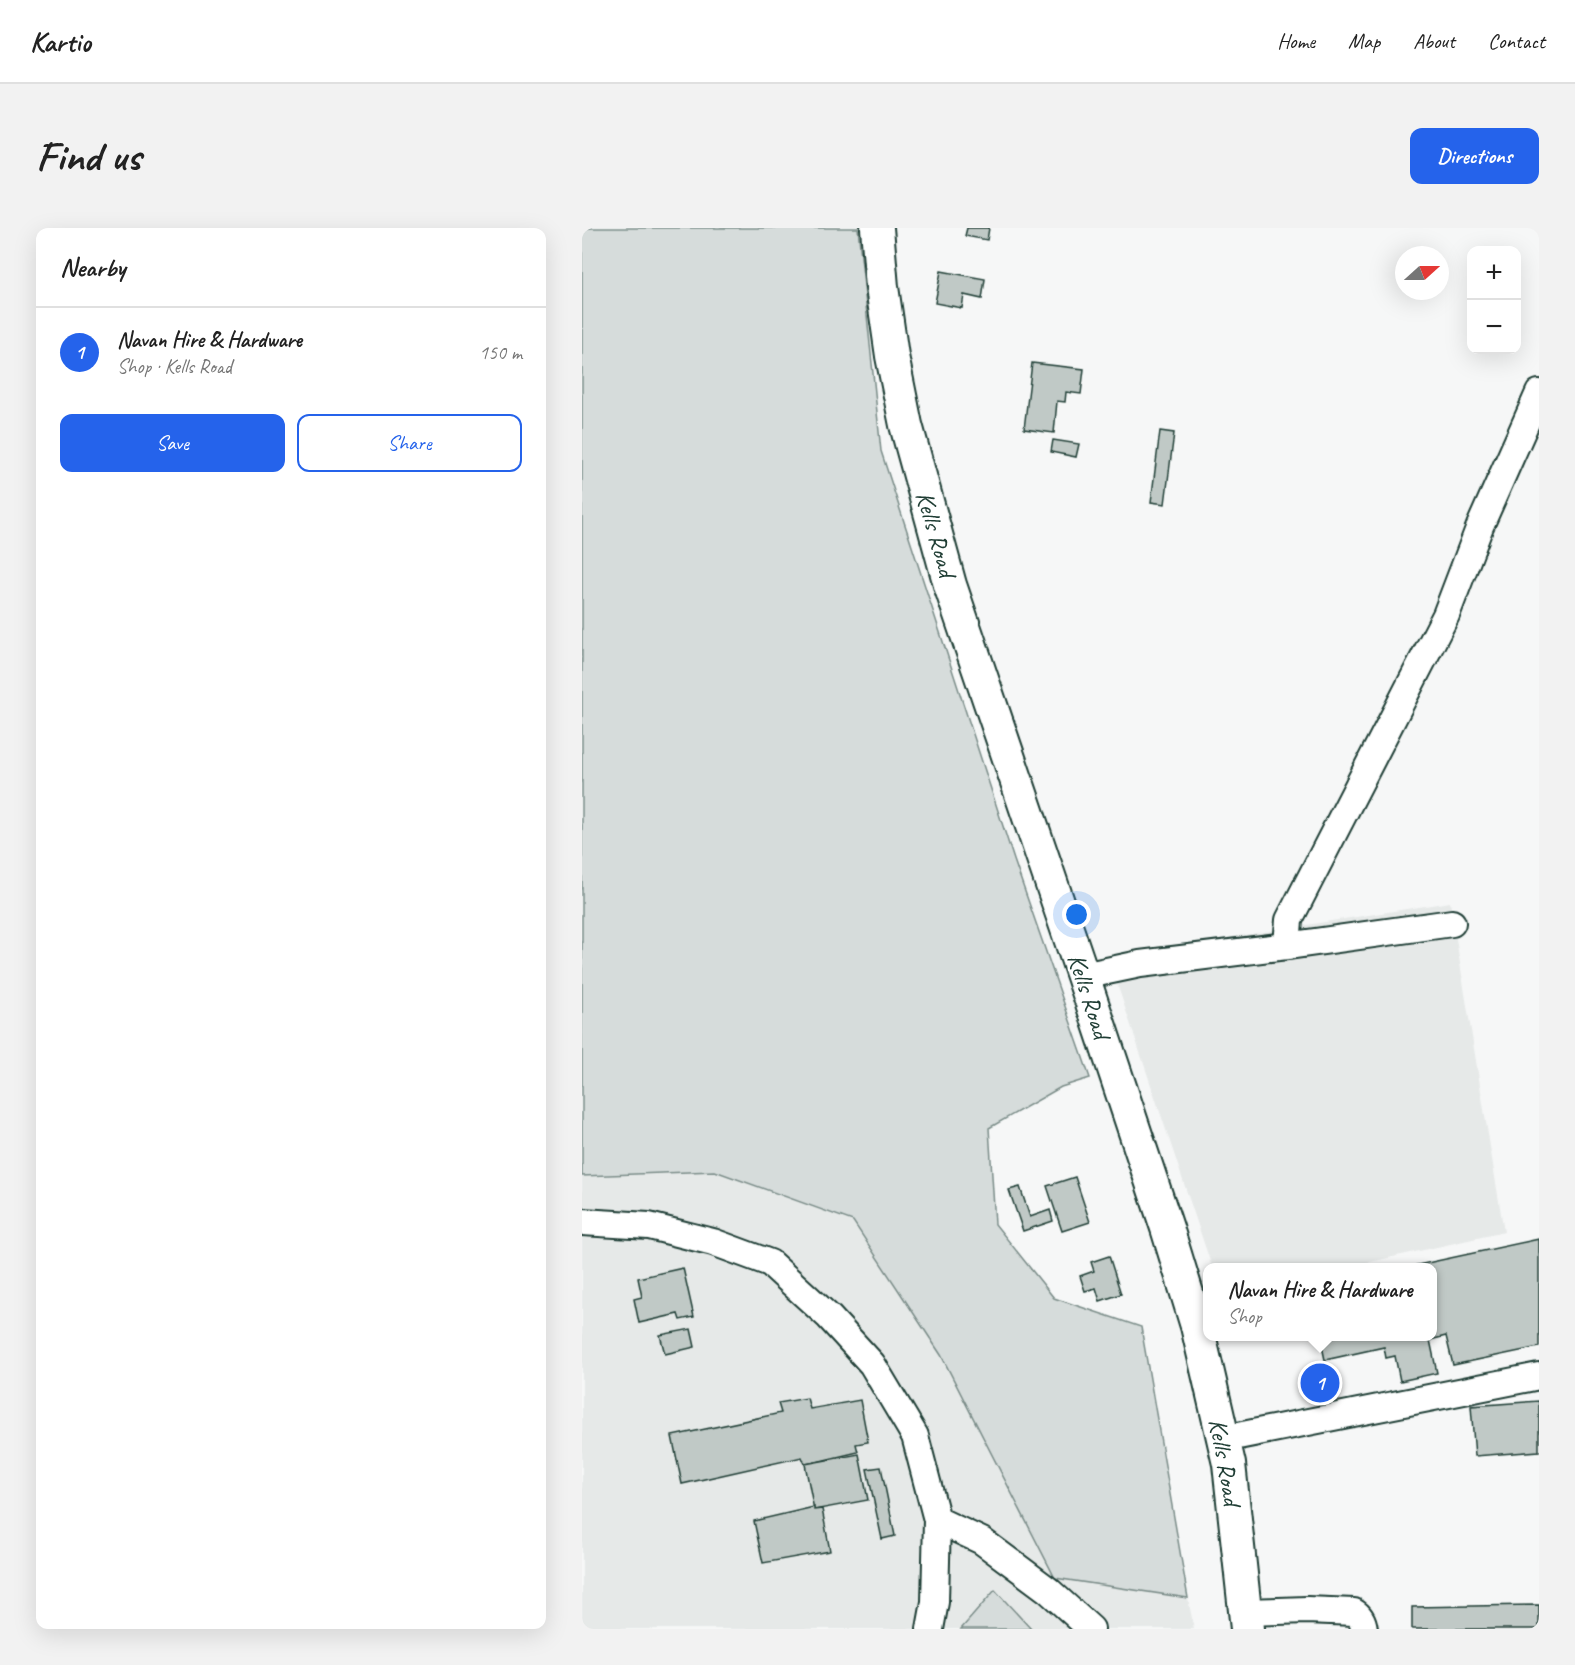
<!DOCTYPE html>
<html lang="en">
<head>
<meta charset="utf-8">
<style>
  :root { --surface:#fff; --page:#f2f2f2; --text:#222; --muted:#767676; --line:#e0e0e0; --accent:#2563eb }
  body { margin:0; font-family:Caveat,sans-serif; background:var(--page); color:var(--text) }
  .controls { position:absolute; right:18px; top:18px; display:grid; overflow:hidden; border-radius:12px; box-shadow:0 6px 24px #0002 }
  .controls button { width:54px; height:54px; display:grid; place-items:center; padding:0; border:0; border-bottom:2px solid var(--line); background:var(--surface); color:var(--text); font:30px sans-serif }
  .compass { position:absolute; left:813px; top:18px; width:54px; height:54px; border-radius:50%; background:var(--surface); box-shadow:0 6px 24px #0002; rotate:69deg }
  .you { position:absolute; left:495px; top:687px; width:21px; height:21px; margin:-15px; border:4px solid #fff; border-radius:50%; background:#1a73e8; box-shadow:0 0 0 9px #1a73e833 }
  .badge { display:grid; place-items:center; width:39px; height:39px; border-radius:50%; background:var(--accent); color:#fff; font-size:20px; font-weight:700 }
  .pin { position:absolute; translate:-50% -50%; border:3px solid #fff; box-shadow:0 2px 6px #0006 }
  .popup { position:absolute; left:621px; top:1035px; width:234px; height:78px; box-sizing:border-box; display:grid; place-content:center; border-radius:12px; background:var(--surface); filter:drop-shadow(0 2px 4px #0005); font-size:20px; white-space:nowrap; color:var(--muted) }
  .popup b { font-size:22px; color:var(--text) }
  .popup::after { content:''; position:absolute; left:50%; top:100%; margin-left:-12px; border:12px solid transparent; border-top-color:var(--surface) }
  .list { margin:0; padding:0; list-style:none }
  h2 { display:flex; justify-content:space-between; align-items:center; height:78px; margin:0; padding:0 24px; font-size:26px }
  h2 small { font-size:20px; font-weight:400; color:var(--muted) }
  .list li { display:grid; grid-template-columns:39px 1fr auto; gap:18px; align-items:center; box-sizing:border-box; height:90px; padding:0 24px; border-top:2px solid var(--line) }
  .list b { display:block; font-size:22px; white-space:nowrap }
  .list p { margin:0; font-size:20px; white-space:nowrap; color:var(--muted) }
  .list em { font-size:20px; font-style:normal; color:var(--muted) }
  .actions { display:flex; gap:12px; padding:18px 24px }
  .actions a { flex:1; padding:14px 0; border:2px solid var(--accent); border-radius:12px; text-align:center; font-size:21px; color:var(--accent) }
  .actions .main { background:var(--accent); color:#fff }
  .map { position:relative; flex:none; width:957px; height:1401px; overflow:hidden; border-radius:12px }
  header { display:flex; align-items:center; gap:36px; box-sizing:border-box; height:84px; padding:0 30px; background:var(--surface); border-bottom:2px solid var(--line) }
  header strong { font-size:28px }
  nav { display:flex; gap:33px; margin-inline-start:auto; font-size:21px }
  .intro { display:flex; align-items:center; justify-content:space-between; box-sizing:border-box; height:144px; padding:0 36px }
  h1 { margin:0; font-size:42px }
  .button { padding:15px 27px; border-radius:12px; background:var(--accent); color:#fff; font-size:21px; font-weight:700 }
  main { display:flex; gap:36px; padding:0 36px }
  aside { flex:1; background:var(--surface); border-radius:12px; box-shadow:0 6px 24px #0002 }
  .map>svg:first-child { display:block }
  .built { fill:#e6e9e8 }
  .green { fill:#d6dcdb; stroke:#7a8c88; stroke-width:1.5 }
  .building { fill:#c0c9c6; stroke:#1f3d34; stroke-width:1.5 }
  .lines { fill:none; stroke-linecap:round; stroke-linejoin:round }
  .minor-casing { stroke:#1f3d34; stroke-width:30 }
  .major-casing { stroke:#1f3d34; stroke-width:36 }
  .minor { stroke:#fff; stroke-width:26 }
  .major { stroke:#fff; stroke-width:32 }
  .labels { text-anchor:middle; dominant-baseline:central; stroke-width:4.5; stroke-linejoin:round; paint-order:stroke }
  .street-label { font-size:26px; fill:#1f3d34; stroke:#fff }
</style>
</head>
<body>
<header>
<strong>Kartio</strong>
<nav><a>Home</a><a>Map</a><a>About</a><a>Contact</a></nav>
</header>
<div class="intro"><h1>Find us</h1><a class="button">Directions</a></div>
<main>
<aside>
<h2>Nearby<small></small></h2>
<ul class="list">
<li><span class="badge">1</span><div><b>Navan Hire &amp; Hardware</b><p>Shop · Kells Road</p></div><em>150 m</em></li>
</ul>
<div class="actions"><a class="main">Save</a><a>Share</a></div>
</aside>
<div class="map">
<svg width="957" height="1401" viewBox="0 0 957 1401">
  <rect width="100%" height="100%" fill="#f6f7f7"/>
  <filter id="ink" filterUnits="userSpaceOnUse"><feTurbulence type="fractalNoise" baseFrequency=".0167" numOctaves="2"/><feDisplacementMap in="SourceGraphic" scale="12" xChannelSelector="R" yChannelSelector="G"/><feConvolveMatrix kernelMatrix="1 2 1 2 8 2 1 2 1" color-interpolation-filters="sRGB"/></filter>
  <g filter="url(#ink)">
    <g class="built">
      <path d="M868 674 922 1004 766 1039H630L526 729Z"/>
      <path d="M133 943 271 993 359 1127 473 1349 606 1370 612 1401H0V948Z"/>
    </g>
    <g class="green">
      <path d="M0 0H276L299 223 432 632 508 850 479 859 407 900 413 996 472 1070 559 1099 606 1370 473 1350 359 1127 271 993 133 943 0 948Z"/>
      <path d="M413 1362 449 1401H379Z"/>
    </g>
    <g class="building">
      <path d="M385 0H407L405 12 383 8Z"/>
      <path d="M359 43 403 51 400 71 382 67 380 80 353 75Z"/>
      <path d="M450 135 502 141 499 166 484 164 483 174 475 173 472 205 442 201Z"/>
      <path d="M578 203 592 205 583 276 569 274Z"/>
      <path d="M471 212 497 216 494 229 469 224Z"/>
      <path d="M493 949 508 994 480 1003 465 958Z"/>
      <path d="M438 959 448 989 468 982 471 993 441 1003 427 962Z"/>
      <path d="M957 1011V1119L871 1137 864 1108 848 1112 855 1145 818 1153 813 1128 804 1130 802 1119 743 1132 738 1108H850V1040H822Z"/>
      <path d="M527 1028 539 1066 518 1073 514 1060 503 1063 498 1048 512 1043 509 1034Z"/>
      <path d="M101 1040 112 1089 98 1092 96 1086 57 1095 52 1071 60 1069 56 1050Z"/>
      <path d="M109 1101 113 1119 83 1126 78 1107Z"/>
      <path d="M225 1170 228 1181 278 1172 286 1214 274 1216 276 1224 234 1234 223 1236 220 1229 100 1256 90 1208 199 1185 196 1175Z"/>
      <path d="M957 1173V1223L893 1228 889 1178Z"/>
      <path d="M277 1226 286 1272 232 1282 223 1236Z"/>
      <path d="M299 1239 313 1308 300 1311 285 1241Z"/>
      <path d="M232 1279V1282L240 1281 248 1323 181 1335 172 1293Z"/>
      <path d="M957 1377V1401H830V1379Z"/>
    </g>
    <g class="lines">
      <g class="minor-casing">
        <g id="minor">
          <path d="M705 718 707 692 864 387 898 298 957 165"/>
          <path d="M501 748 558 736 705 718 870 695"/>
          <path d="M0 994 67 998 131 1014 188 1035 247 1089 290 1136 333 1208 355 1292 353 1374 348 1401"/>
          <path d="M641 1211 957 1148"/>
          <path d="M355 1292 400 1313 466 1362 509 1401"/>
          <path d="M663 1384 725 1382 772 1384C779 1388 781 1393 782 1401"/>
        </g>
      </g>
      <g class="major-casing">
        <path id="major" d="M295 0 300 59 310 128 324 197 368 357 501 748 585 1000 615 1098 647 1236 665 1401"/>
      </g>
      <use href="#minor" class="minor"/>
      <use href="#major" class="major"/>
    </g>
  </g>
  <g class="labels">
    <g class="street-label">
      <text transform="translate(354 306) rotate(74)">Kells Road</text>
      <text transform="translate(507 768) rotate(72)">Kells Road</text>
      <text transform="translate(643 1234) rotate(80)">Kells Road</text>
    </g>
  </g>
</svg>
<div class="controls">
<button>+</button>
<button>−</button>
</div>
<svg class="compass" viewBox="-18 -18 36 36"><path d="M0-13l5 13h-10z" fill="#e53935"/><path d="M0 13l5-13h-10z" fill="#767676"/></svg>
<div class="you"></div>
<div class="pin badge" style="left:738px;top:1155px">1</div>
<div class="popup"><b>Navan Hire &amp; Hardware</b>Shop</div>
</div>
</main>
</body>
</html>
